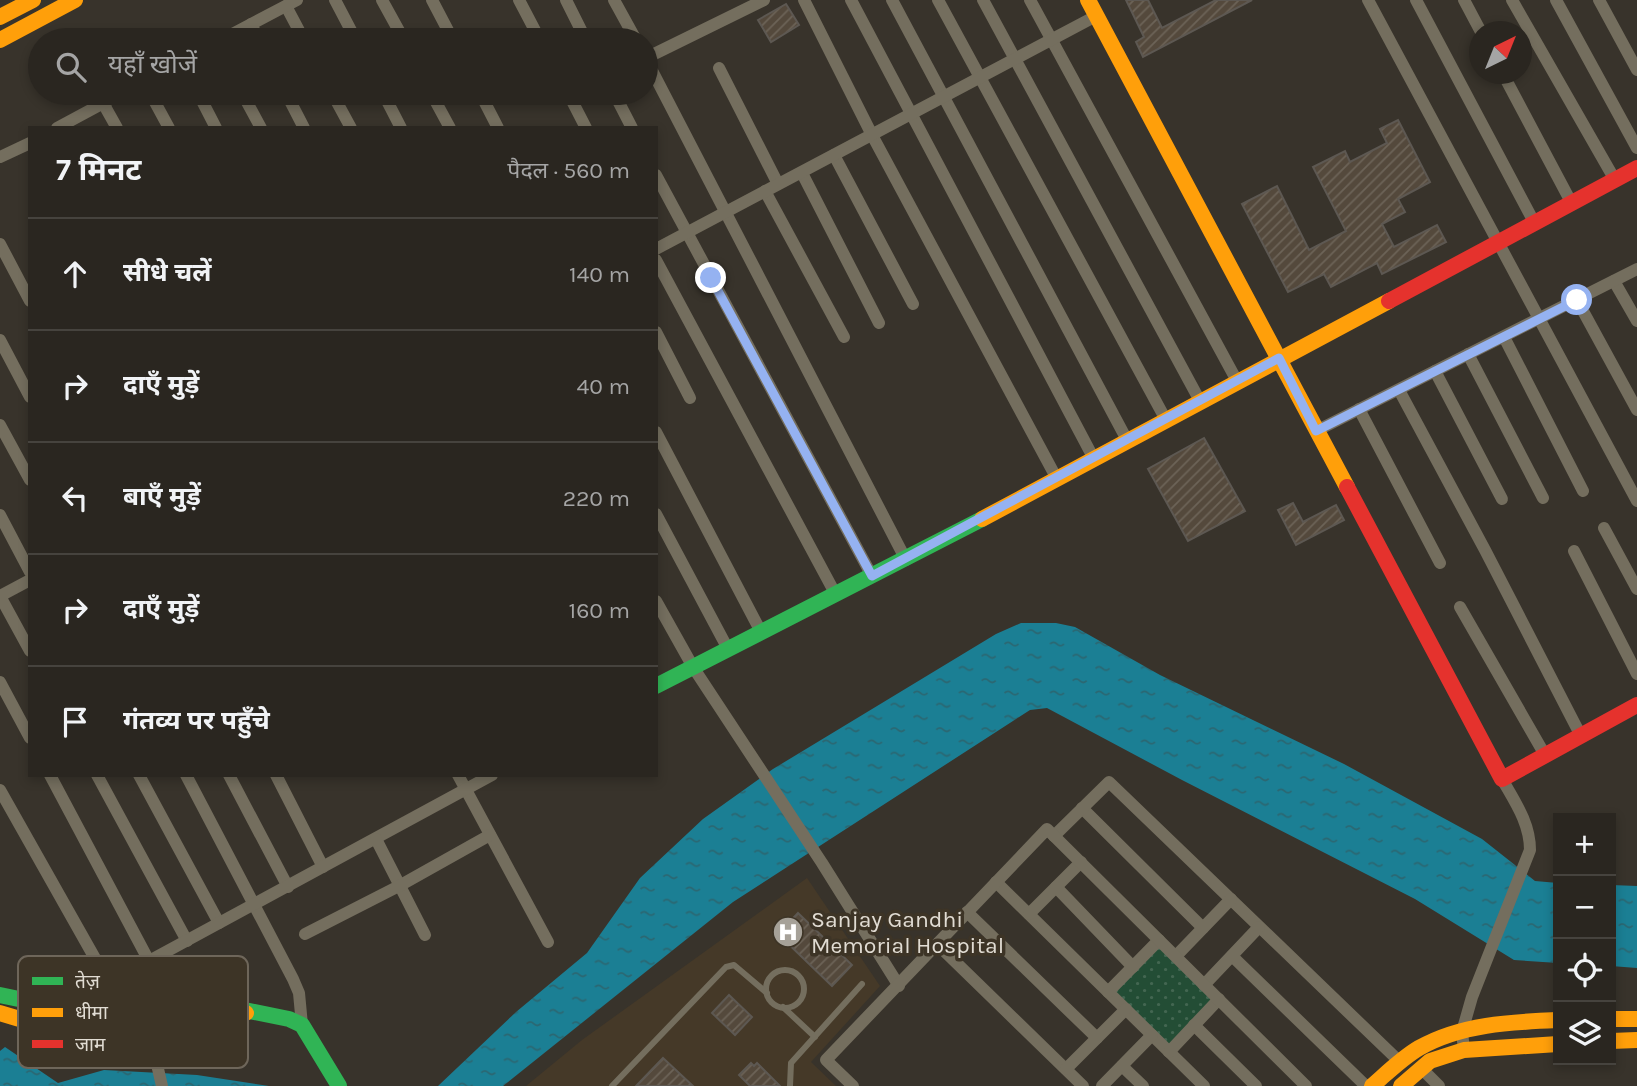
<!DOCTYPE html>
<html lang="hi">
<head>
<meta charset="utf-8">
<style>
  :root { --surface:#2a2620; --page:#36322d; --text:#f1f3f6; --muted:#a5a5a5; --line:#46433e }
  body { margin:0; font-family:Karla,"Noto Sans Devanagari",sans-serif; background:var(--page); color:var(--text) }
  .controls { position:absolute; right:21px; bottom:21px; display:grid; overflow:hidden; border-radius:0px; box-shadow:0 4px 10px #0003 }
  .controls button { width:63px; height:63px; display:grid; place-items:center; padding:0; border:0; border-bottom:2px solid var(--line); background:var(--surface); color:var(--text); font:35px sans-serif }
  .compass { position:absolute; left:1469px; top:21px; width:63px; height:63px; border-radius:50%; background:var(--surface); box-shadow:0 4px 10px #0003; rotate:43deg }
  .stop { position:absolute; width:21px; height:21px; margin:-16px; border:5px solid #95b2f1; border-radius:50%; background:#fff }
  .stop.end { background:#95b2f1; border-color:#fff; box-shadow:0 2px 7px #0008 }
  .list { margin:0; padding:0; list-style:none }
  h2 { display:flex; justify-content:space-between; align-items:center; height:91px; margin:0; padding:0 28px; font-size:30px }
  h2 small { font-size:23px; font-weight:400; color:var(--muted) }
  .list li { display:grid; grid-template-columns:46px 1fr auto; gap:21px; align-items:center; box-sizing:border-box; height:112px; padding:0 28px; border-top:2px solid var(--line) }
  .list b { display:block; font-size:26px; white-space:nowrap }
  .list em { font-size:23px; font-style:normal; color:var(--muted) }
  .icon { flex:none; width:38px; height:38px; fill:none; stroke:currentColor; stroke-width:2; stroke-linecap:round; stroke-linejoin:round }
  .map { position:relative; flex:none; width:1637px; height:1086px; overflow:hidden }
  .search { position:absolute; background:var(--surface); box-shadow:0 4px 10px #0003; left:28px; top:28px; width:630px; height:77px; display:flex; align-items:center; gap:18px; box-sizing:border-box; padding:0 24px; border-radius:38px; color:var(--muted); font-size:26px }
  .panel { position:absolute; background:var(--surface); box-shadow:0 4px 10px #0003; left:28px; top:126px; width:630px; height:651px; border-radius:0px }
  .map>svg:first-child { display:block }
  .built { fill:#453928 }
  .park { fill:url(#park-dots) }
  .water { fill:url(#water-ripples) }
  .building { fill:url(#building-hatch); stroke:#5d5852; stroke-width:2 }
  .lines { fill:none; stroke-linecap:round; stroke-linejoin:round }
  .lane { stroke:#746e5e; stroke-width:6 }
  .street { stroke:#746e5e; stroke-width:12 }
  .fast { stroke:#30b455; stroke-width:16 }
  .slow { stroke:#ff9f0a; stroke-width:16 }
  .jam { stroke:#e5322d; stroke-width:16 }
  .route { stroke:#95b2f1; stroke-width:9 }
  .labels { text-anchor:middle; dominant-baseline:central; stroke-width:7; stroke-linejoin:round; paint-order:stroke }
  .poi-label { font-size:23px; fill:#e1dcd3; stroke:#3d3426; text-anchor:start }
  .key { fill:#3d3426; stroke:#6e665a; stroke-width:2 }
  .key-label { font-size:19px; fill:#e1dcd3 }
</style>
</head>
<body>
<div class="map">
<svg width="1637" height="1086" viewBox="0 0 1637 1086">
  <defs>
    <pattern id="park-dots" width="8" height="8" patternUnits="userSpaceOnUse" patternTransform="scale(1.75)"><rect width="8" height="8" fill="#234d35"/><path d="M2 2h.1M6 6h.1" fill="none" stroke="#436651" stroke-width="1.8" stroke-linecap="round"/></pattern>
    <pattern id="water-ripples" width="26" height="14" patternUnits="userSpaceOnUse" patternTransform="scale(1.75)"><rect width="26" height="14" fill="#1b7f94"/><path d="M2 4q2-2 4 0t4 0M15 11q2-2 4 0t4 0" fill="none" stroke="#2b6772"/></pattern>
    <pattern id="building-hatch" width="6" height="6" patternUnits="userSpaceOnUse" patternTransform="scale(1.75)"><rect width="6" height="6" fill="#54493c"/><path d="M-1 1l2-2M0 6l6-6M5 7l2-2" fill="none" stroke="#6c6357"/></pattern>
  </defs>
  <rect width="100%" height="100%" fill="#38332b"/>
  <path class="built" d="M807 878 880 986 811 1062 836 1086H526L582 1040Z"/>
  <path class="park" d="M1157 944 1214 1000 1169 1047 1112 991Z"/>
  <g class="water">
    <path d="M1021 623H1056L1075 627 1160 675 1344 764 1482 839 1535 881 1558 883V963L1514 960 1415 899 1182 780 1047 708 1030 710 733 902 503 1086H438L516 1012 587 953 640 878 703 819 773 769 996 634Z"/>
    <path d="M1611 885 1637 886V968L1611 966Z"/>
    <path d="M5 1047 58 1083 104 1070 197 1075 269 1086H0V1051Z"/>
  </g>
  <g class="building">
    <path d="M1126 0H1148L1162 28 1216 0H1252L1143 57 1136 42 1144 37Z"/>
    <path d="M786 4 799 25 771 42 758 20Z"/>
    <path d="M1398 120 1430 182 1398 199 1405 212 1382 224 1394 247 1437 225 1446 242 1382 274 1377 263 1331 287 1324 274 1288 292 1242 204 1277 186 1309 250 1346 231 1313 167 1345 151 1350 162 1387 143 1380 129Z"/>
    <path d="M1204 438 1245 511 1188 541 1148 469Z"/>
    <path d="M1293 503 1303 522 1336 505 1344 520 1296 545 1278 510Z"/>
    <path d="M798 913 852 965 832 986 778 934Z"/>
    <path d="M729 995 752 1017 735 1035 712 1013Z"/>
    <path d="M663 1058 693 1086H636Z"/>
    <path d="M751 1063 754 1066 757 1063 780 1086H750L739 1075Z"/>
  </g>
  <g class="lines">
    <g class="lane">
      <circle cx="785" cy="989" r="19"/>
      <path d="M783 1007 815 1037"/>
      <path d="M612 1086 726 967 734 965 767 993"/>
      <path d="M790 1086 791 1063 862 984"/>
    </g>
    <g class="street">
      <path d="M335 0 356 40"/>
      <path d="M382 0 404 40"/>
      <path d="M432 0 453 40"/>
      <path d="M519 0 540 40"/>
      <path d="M566 0 586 40"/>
      <path d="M614 0 636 40"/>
      <path d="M804 0 872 135 1057 479"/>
      <path d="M851 0 1094 459"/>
      <path d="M892 0 1127 440"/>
      <path d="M938 0 1166 420"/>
      <path d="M983 0 1200 401"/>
      <path d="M1030 0 1237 381"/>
      <path d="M1368 0 1637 501"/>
      <path d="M1416 0 1534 222"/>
      <path d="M1464 0 1481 32"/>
      <path d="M1512 0 1615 180"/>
      <path d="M1556 0 1637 148"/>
      <path d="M1599 0 1637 70"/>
      <path d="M286 6 304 40"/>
      <path d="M251 24 259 40"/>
      <path d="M221 40 297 0"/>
      <path d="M646 58 764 0"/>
      <path d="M646 59 906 560"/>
      <path d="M719 68 778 184"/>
      <path d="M1503 74 1571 202"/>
      <path d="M150 93 169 128"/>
      <path d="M198 93 216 128"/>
      <path d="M242 93 261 128"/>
      <path d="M286 93 304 128"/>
      <path d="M332 93 351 128"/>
      <path d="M383 93 401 128"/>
      <path d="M431 93 450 128"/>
      <path d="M480 93 498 128"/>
      <path d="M568 93 586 128"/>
      <path d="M614 93 632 128"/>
      <path d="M103 103 117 128"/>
      <path d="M57 128 122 93"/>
      <path d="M834 155 913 304"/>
      <path d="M0 157 30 143"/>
      <path d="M802 173 879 323"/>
      <path d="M656 175 872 576"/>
      <path d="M765 191 844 337"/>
      <path d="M0 244 30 301"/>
      <path d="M656 249 1096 16"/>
      <path d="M656 260 836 595"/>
      <path d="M1614 281 1637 321"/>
      <path d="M1577 300 1637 410"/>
      <path d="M656 332 690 398"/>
      <path d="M1504 337 1583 491"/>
      <path d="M0 340 30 397"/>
      <path d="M1468 354 1543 498"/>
      <path d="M1435 371 1502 499"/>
      <path d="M1399 390 1485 550 1581 736"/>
      <path d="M1359 409 1440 563"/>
      <path d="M0 425 30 480"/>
      <path d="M1316 431 1637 269"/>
      <path d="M656 432 761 632"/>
      <path d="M656 514 728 649"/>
      <path d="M0 515 30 572"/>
      <path d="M1604 528 1637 589"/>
      <path d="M1574 551 1637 674"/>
      <path d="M30 580 0 596 30 651"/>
      <path d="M656 601 693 667 822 863 899 986"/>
      <path d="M1460 607 1545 755"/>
      <path d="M0 682 30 738"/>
      <path d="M50 775 149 961"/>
      <path d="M97 775 187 941"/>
      <path d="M139 775 219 923"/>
      <path d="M186 775 293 979 299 993 302 1025"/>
      <path d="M229 775 288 887"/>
      <path d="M276 775 323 867"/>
      <path d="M458 775 548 942"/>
      <path d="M0 790 101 969C116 982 133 969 149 961L492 775"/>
      <path d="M1082 808 1203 928"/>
      <path d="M1054 836 1109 782 1400 1062"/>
      <path d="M376 839 425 935"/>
      <path d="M996 882 1204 1086"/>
      <path d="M1056 887 1133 967"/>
      <path d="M967 912 1097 1038"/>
      <path d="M1029 914 1081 862"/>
      <path d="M305 934 399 886 490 835"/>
      <path d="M937 944 1083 1086"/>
      <path d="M1176 956 1231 899"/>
      <path d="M1232 956 1366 1086"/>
      <path d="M1204 985 1259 927"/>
      <path d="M1108 992 1159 940"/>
      <path d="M1194 1025 1256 1086"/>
      <path d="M149 1030 162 1086"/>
      <path d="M1464 1050 1462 1032 1472 997 1530 850C1530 823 1515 802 1502 779"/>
      <path d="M1169 1052 1219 999"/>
      <path d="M1122 1066 1143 1086"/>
      <path d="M1421 1068 1439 1086"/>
      <path d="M1066 1069 1126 1009"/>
      <path d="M853 1086 826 1060 1047 829 1306 1086"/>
      <path d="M1102 1086 1152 1035"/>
    </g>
    <g class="fast">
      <path d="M656 686 982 519"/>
      <path d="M0 995 62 1008 133 1012 220 1005 289 1019 302 1025 339 1086"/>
    </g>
    <g class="slow">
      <path d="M1088 0 1347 487"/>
      <path d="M0 17 33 0"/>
      <path d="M0 40 75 0"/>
      <path d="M982 519 1389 301"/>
      <path d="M0 1013C92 1043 154 1036 246 1013"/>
      <path d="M1611 1019H1637"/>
      <path d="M1611 1041 1637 1040"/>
      <path d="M1372 1086C1387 1073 1402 1058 1419 1048 1461 1024 1511 1022 1558 1020"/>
      <path d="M1401 1086 1430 1061 1464 1050 1558 1044"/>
    </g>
    <g class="jam">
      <path d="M1389 301 1637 168"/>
      <path d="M1347 487 1502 779 1637 705"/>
    </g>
  </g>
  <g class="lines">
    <path class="route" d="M711 278 872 576 1279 358 1316 431 1577 300"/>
  </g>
  <defs>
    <g id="hospital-disc" transform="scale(1.575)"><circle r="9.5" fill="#a6a198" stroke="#3d3426"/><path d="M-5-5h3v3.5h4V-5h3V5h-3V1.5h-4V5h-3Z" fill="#fff"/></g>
  </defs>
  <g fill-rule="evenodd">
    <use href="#hospital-disc" x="788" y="932"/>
  </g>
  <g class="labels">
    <g class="poi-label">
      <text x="811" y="919">Sanjay Gandhi<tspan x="811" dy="26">Memorial Hospital</tspan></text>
    </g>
  </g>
  <rect x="18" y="956" width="230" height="112" rx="10" class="key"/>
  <rect x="32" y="977" width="31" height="8" fill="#30b455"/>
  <rect x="32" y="1008" width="31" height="9" fill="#ff9f0a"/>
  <rect x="32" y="1040" width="31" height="8" fill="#e5322d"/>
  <g class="key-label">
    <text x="75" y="988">तेज़</text>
    <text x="75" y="1019">धीमा</text>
    <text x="75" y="1051">जाम</text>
  </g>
</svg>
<div class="controls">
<button>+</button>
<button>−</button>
<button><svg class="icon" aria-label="locate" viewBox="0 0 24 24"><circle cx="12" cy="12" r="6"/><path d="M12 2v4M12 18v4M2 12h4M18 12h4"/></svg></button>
<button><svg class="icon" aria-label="layers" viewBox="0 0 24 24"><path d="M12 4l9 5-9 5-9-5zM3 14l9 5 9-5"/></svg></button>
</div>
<svg class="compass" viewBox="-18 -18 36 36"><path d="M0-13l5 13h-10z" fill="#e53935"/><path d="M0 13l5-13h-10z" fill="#a5a5a5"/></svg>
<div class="stop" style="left:1577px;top:300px"></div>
<div class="stop end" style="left:711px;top:278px"></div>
<div class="search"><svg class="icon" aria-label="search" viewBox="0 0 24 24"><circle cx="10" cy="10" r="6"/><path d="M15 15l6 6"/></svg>यहाँ खोजें</div>
<section class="panel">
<h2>7 मिनट<small>पैदल · 560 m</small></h2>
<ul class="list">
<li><svg class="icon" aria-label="ahead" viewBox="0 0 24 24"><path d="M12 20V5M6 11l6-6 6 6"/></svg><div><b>सीधे चलें</b></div><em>140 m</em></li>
<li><svg class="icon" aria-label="right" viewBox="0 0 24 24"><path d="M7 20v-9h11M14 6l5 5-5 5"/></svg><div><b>दाएँ मुड़ें</b></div><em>40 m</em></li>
<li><svg class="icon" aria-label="left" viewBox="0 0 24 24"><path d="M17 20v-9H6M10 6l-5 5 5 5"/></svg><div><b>बाएँ मुड़ें</b></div><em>220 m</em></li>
<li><svg class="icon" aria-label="right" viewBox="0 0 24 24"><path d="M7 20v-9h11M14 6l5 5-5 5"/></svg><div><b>दाएँ मुड़ें</b></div><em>160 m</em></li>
<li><svg class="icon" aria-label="arrive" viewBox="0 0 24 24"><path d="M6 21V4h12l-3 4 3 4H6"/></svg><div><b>गंतव्य पर पहुँचे</b></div></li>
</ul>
</section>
</div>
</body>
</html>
